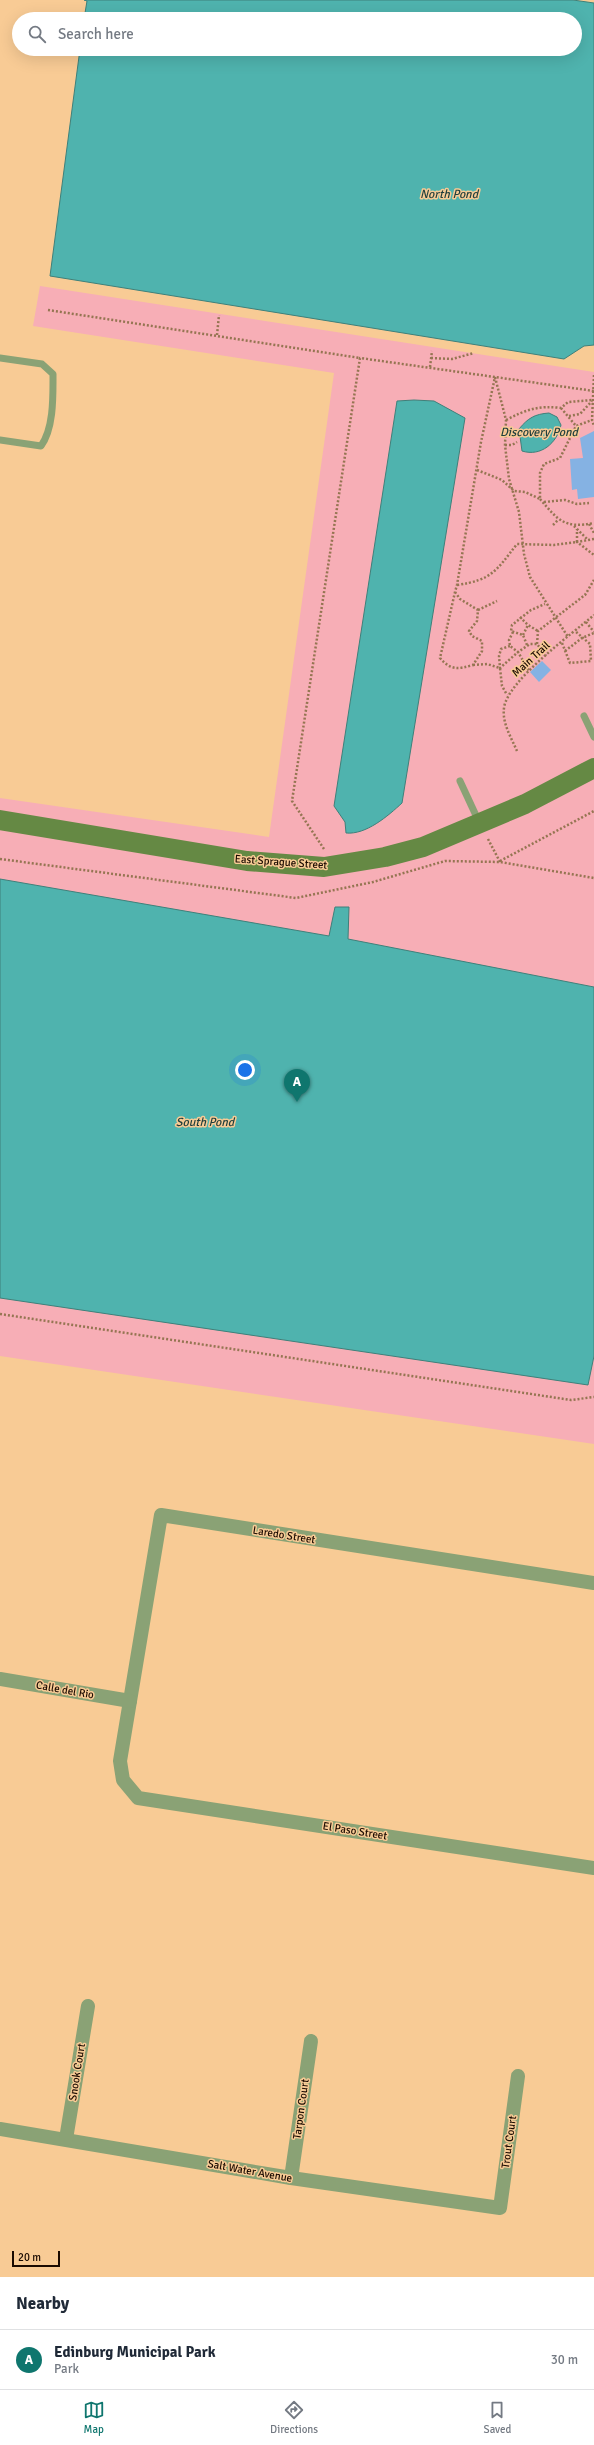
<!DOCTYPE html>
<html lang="en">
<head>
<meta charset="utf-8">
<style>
  :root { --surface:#fff; --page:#f6f6f7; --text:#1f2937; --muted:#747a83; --line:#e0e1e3; --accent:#0f766e }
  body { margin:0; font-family:Signika,sans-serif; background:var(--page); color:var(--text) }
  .scale { position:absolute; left:12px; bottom:10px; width:48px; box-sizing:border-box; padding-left:4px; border:2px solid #1a0a00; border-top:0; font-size:11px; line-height:14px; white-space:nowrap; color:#1a0a00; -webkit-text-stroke:3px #f8cb95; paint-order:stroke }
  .you { position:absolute; left:245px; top:1070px; width:14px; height:14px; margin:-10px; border:3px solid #fff; border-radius:50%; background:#1a73e8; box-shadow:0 0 0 6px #1a73e833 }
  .badge { display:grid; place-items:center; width:26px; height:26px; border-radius:50%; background:var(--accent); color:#fff; font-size:13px; font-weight:700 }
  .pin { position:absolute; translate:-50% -33px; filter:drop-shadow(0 1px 2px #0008) }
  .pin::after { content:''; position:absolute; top:21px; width:14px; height:12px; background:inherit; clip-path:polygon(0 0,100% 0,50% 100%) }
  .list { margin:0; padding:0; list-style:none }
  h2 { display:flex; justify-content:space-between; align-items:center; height:52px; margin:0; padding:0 16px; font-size:17px }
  h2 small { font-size:13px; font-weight:400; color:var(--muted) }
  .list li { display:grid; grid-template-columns:26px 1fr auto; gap:12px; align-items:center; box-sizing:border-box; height:60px; padding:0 16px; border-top:1px solid var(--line) }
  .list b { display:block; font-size:15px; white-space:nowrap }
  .list p { margin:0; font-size:13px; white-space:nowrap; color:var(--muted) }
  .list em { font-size:13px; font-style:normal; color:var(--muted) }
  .icon { flex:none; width:22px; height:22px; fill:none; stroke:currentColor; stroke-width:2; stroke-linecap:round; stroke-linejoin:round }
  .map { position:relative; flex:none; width:594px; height:2277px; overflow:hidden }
  .search { position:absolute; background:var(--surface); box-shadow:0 4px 16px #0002; left:12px; right:12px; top:12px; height:44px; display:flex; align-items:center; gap:10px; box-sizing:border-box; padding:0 14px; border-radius:22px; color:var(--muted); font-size:15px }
  .sheet { height:112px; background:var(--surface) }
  nav { display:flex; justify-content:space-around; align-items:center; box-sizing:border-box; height:56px; border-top:1px solid var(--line); background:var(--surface); font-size:11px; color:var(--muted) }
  nav a { display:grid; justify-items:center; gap:2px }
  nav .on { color:var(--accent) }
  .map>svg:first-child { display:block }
  .green { fill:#f7aeb6 }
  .water { fill:#4fb3ae; stroke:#3f807a }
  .building { fill:#85b2e3 }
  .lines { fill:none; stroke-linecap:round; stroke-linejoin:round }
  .path { stroke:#957552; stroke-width:2.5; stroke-dasharray:2 2; stroke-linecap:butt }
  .lane { stroke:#8aa275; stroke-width:7 }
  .street { stroke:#8aa275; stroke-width:14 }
  .secondary { stroke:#658944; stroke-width:20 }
  .labels { text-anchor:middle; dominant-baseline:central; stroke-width:3; stroke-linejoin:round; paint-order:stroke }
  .street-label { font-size:11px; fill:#1a0a00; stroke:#f8cb95 }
  .water-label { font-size:12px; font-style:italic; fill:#1f3e3c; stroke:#f8cb95 }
</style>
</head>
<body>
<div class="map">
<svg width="594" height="2277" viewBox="0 0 594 2277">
  <rect width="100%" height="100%" fill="#f8cb95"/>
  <path class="green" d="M40 286 594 372V1444L0 1356V798L269 837 334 373 33 326Z"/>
  <g class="water">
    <path d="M84 0H573L594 3V345L584 346 564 359 50 276 80 49H575V19H84L87 1Z"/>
    <path d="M414 400 434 401 465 418 402 803C388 816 366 835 346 833L345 822 334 806 397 401Z"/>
    <path d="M549 413 557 417 561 425C557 443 541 457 522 451L519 429C528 418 535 414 549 413Z"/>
    <path d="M0 879 329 936 335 907H349L348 939 594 987V1356L588 1385 0 1298Z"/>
  </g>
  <g class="building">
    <path d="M594 431V497L578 499 577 489 572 490 570 459 583 458 580 438Z"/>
    <path d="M542 661 551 670 539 682 530 672Z"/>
  </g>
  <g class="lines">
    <g class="path">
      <path d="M48 310 360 358"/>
      <path d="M217 335 219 315"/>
      <path d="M431 358 452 359 474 353"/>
      <path d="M430 367 432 351"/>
      <path d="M594 375 592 420 594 426"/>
      <path d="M495 377 506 420 505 445 509 479 519 512 524 554 530 577 568 637"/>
      <path d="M561 408 576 426"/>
      <path d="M569 416 580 414 592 401"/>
      <path d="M506 420C525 410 539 405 561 408L568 402 592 400"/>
      <path d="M505 445H512L517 442"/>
      <path d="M477 470 502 480 514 491 525 492 540 499V473L544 464 560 458 576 426 592 420"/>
      <path d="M540 499C558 520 564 529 594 523"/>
      <path d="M544 502 565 500 577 504 589 503"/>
      <path d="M589 524 594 533"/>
      <path d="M553 525 558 520"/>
      <path d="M574 526 588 540"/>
      <path d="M594 539 577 542 594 555"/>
      <path d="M457 585C492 580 496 571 517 544L554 545 577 542V529"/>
      <path d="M455 592 460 599 478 610 477 621 469 631 472 636 482 641V651L473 665C459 669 451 671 440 658L455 592 457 585 481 442 495 377"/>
      <path d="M478 610 497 601"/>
      <path d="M520 617 528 625"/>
      <path d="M586 622 594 632"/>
      <path d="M513 632 509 640 510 646 518 652 530 644H537L546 656"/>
      <path d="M523 635 528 625 538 631"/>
      <path d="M562 643 570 663 591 661 590 644 575 631"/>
      <path d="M537 644 538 631 585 595 594 580"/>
      <path d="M527 645 523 635 511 631 512 625 531 610 545 604"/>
      <path d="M510 646 501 649 499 656 500 668 518 652 529 671"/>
      <path d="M565 651 582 638 594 633"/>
      <path d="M473 665 487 664 500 668 502 686 507 695"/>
      <path d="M517 751C511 737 502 723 504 708 507 681 573 633 594 615"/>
      <path d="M488 839 500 862"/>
      <path d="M324 849 292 801 360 358 594 391"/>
      <path d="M0 859 296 898 373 882 445 861 500 862 594 878"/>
      <path d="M500 861 594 811"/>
      <path d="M0 1314 571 1400 594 1397"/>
    </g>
    <g class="lane">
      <path d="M0 358 42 364 53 374C53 396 54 428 41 446L0 440"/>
      <path d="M584 716 594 737"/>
      <path d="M460 781 479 822"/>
    </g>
    <g class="street">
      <path d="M594 1583 161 1515 120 1761 123 1780 138 1798 594 1868"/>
      <path d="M0 1679 130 1701"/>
      <path d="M0 2129 291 2178 500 2208 518 2076"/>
      <path d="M66 2139 88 2006"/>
      <path d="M291 2178 311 2041"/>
    </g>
    <path class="secondary" d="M0 820 247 861 324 867 385 857 423 847 525 804 594 768"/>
  </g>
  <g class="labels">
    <g class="street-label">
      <text transform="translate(531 659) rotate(-42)">Main Trail</text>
      <text transform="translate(281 862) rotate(4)">East Sprague Street</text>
      <text transform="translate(284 1535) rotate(9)">Laredo Street</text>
      <text transform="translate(65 1690) rotate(10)">Calle del Rio</text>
      <text transform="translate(355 1831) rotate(9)">El Paso Street</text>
      <text transform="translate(77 2072) rotate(-81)">Snook Court</text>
      <text transform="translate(301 2109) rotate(-82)">Tarpon Court</text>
      <text transform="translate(509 2142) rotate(-82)">Trout Court</text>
      <text transform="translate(250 2171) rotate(10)">Salt Water Avenue</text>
    </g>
    <g class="water-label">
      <text x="449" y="194">North Pond</text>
      <text x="539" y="432">Discovery Pond</text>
      <text x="205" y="1122">South Pond</text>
    </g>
  </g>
</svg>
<div class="scale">20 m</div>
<div class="you"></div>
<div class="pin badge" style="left:297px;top:1102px">A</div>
<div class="search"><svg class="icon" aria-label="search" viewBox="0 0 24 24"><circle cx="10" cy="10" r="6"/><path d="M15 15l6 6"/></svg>Search here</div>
</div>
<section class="sheet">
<h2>Nearby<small></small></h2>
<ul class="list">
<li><span class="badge">A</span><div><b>Edinburg Municipal Park</b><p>Park</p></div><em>30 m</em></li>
</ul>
</section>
<nav>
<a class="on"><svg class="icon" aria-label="map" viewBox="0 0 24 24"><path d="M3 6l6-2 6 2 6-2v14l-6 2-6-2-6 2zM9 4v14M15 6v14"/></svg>Map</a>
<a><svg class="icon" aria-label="directions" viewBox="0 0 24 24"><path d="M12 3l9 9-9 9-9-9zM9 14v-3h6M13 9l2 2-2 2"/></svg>Directions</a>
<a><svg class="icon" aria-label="saved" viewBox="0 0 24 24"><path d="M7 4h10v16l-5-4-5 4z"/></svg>Saved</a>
</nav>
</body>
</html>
